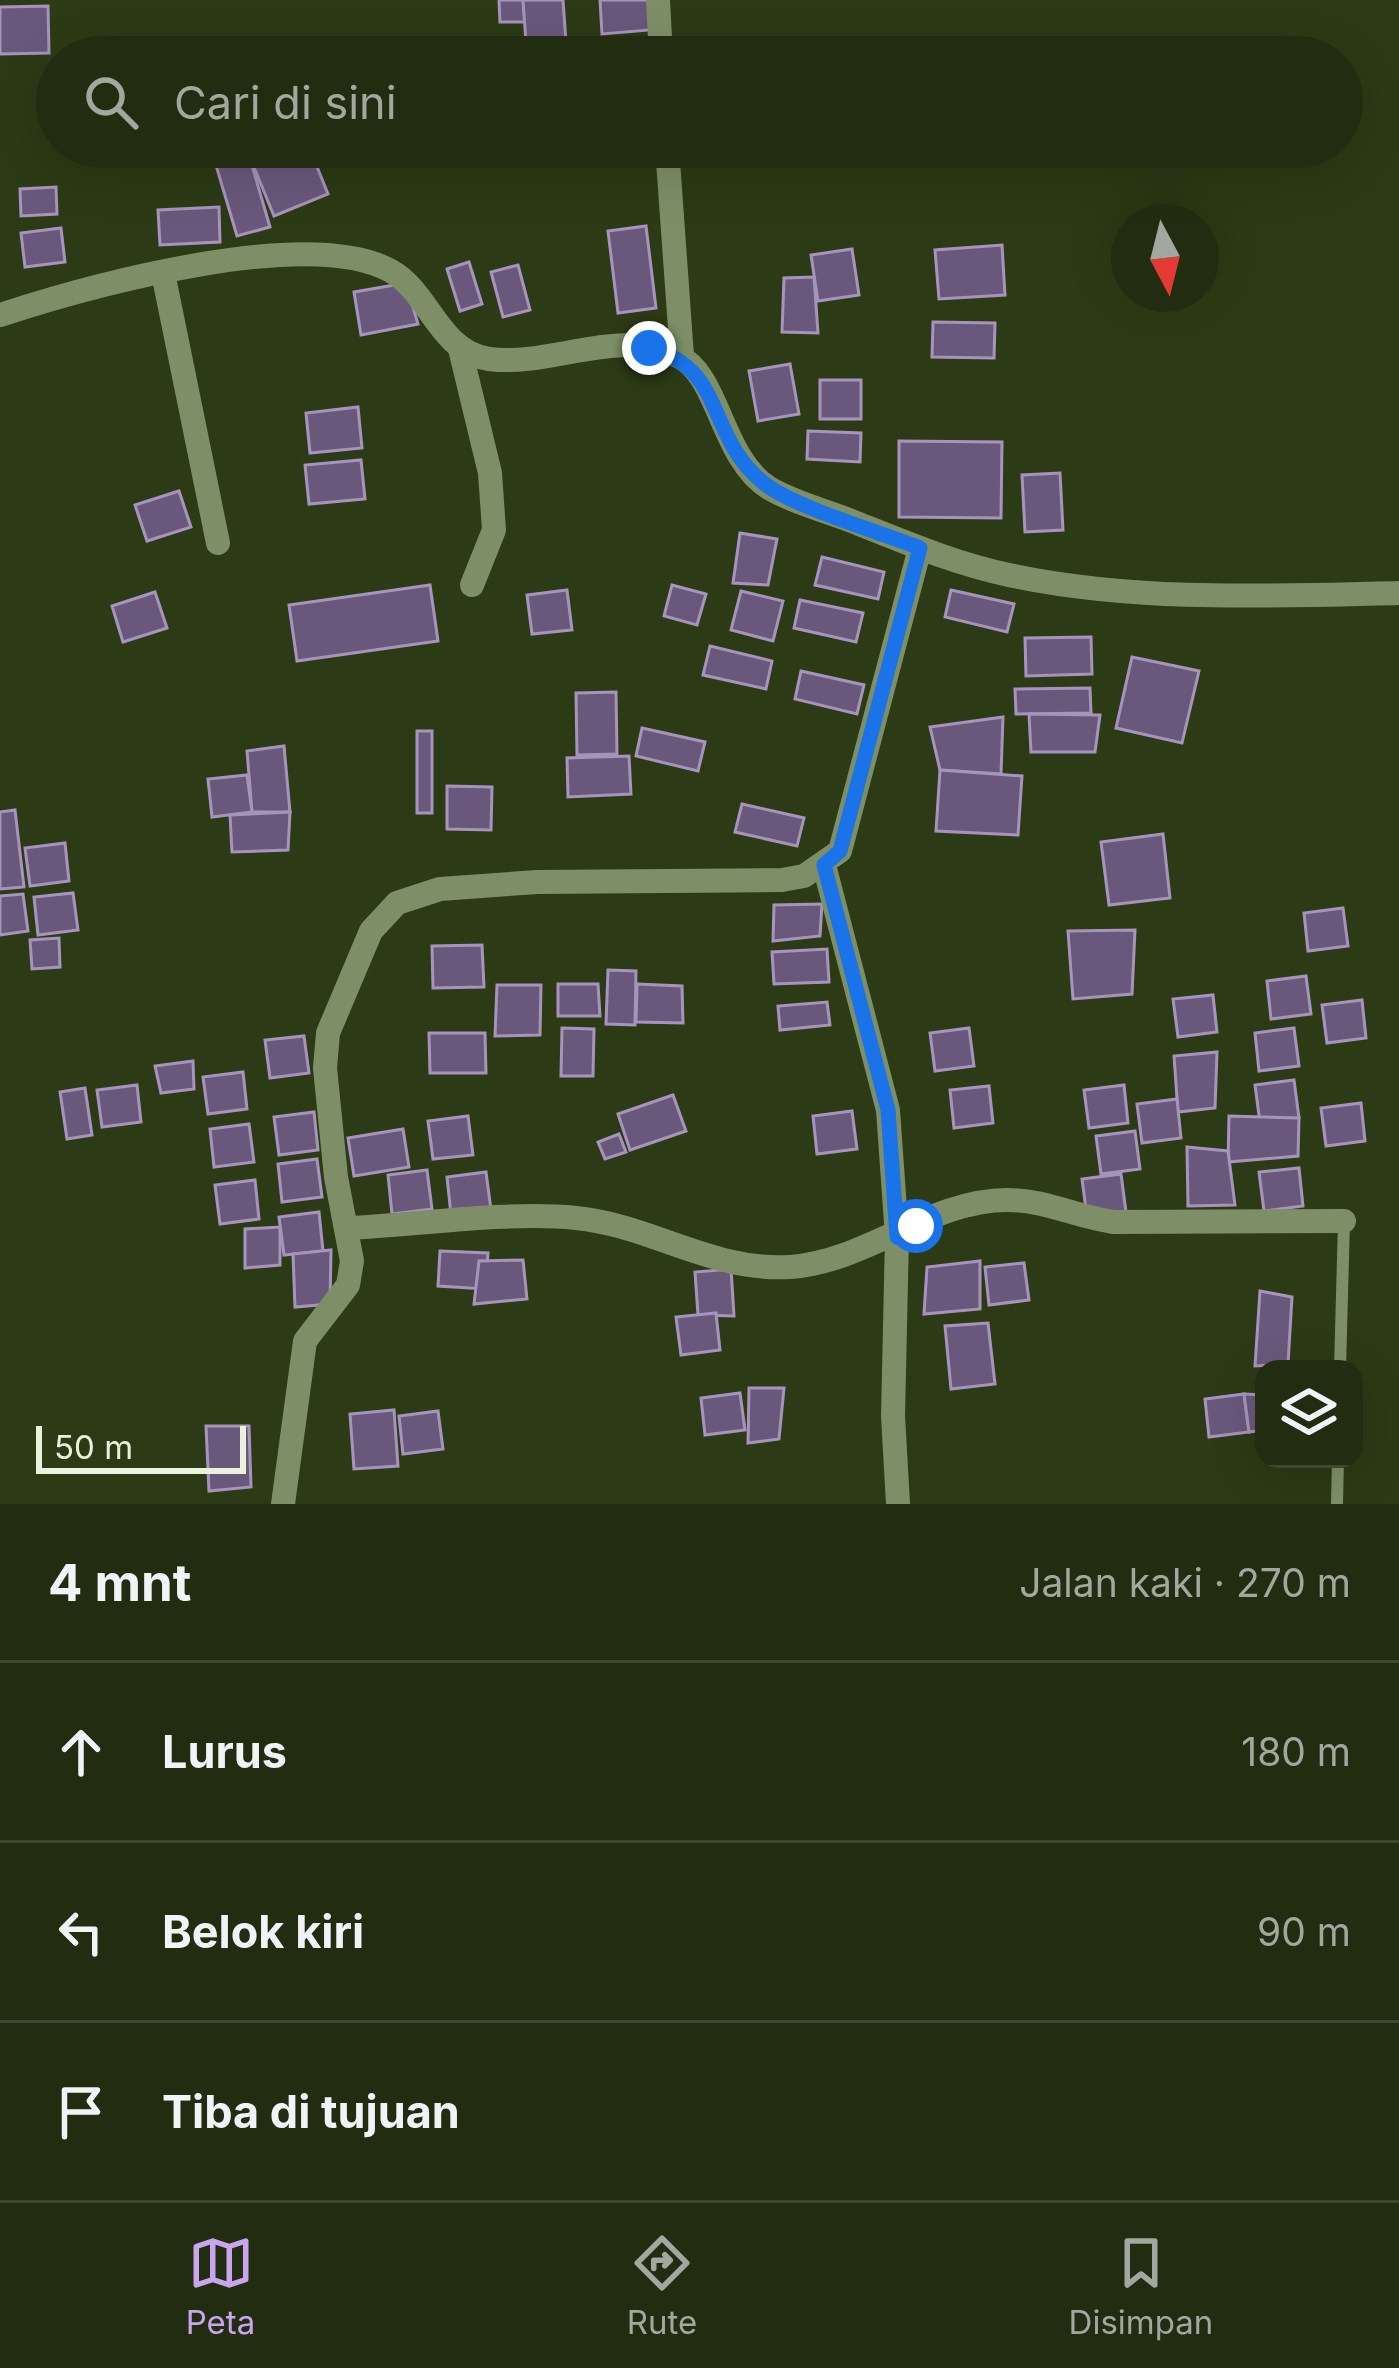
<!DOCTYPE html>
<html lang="id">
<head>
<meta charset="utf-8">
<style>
  :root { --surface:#212c10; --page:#293419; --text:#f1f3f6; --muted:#a2a79f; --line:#3e4830; --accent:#c9a5ee }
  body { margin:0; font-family:Inter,sans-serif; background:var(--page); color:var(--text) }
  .controls { position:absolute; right:36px; bottom:36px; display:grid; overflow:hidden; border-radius:24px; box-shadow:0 12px 48px #0002 }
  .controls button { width:108px; height:108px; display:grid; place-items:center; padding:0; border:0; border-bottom:3px solid var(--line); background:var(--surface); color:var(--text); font:60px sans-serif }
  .compass { position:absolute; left:1111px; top:204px; width:108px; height:108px; border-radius:50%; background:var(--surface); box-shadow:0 12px 48px #0002; rotate:173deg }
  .scale { position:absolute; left:36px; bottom:30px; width:210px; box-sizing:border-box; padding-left:12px; border:6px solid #e9f2dd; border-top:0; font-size:33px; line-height:42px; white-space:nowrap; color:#e9f2dd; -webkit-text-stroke:9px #2c3a15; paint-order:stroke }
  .stop { position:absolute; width:36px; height:36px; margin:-27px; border:9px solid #1a73e8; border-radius:50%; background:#fff }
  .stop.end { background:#1a73e8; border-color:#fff; box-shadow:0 3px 12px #0008 }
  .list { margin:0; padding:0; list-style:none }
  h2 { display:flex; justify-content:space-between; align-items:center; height:156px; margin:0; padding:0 48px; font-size:51px }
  h2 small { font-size:39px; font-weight:400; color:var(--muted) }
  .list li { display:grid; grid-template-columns:78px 1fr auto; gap:36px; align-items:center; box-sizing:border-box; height:180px; padding:0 48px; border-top:3px solid var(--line) }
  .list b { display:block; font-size:45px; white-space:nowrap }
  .list em { font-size:39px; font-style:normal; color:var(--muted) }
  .icon { flex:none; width:66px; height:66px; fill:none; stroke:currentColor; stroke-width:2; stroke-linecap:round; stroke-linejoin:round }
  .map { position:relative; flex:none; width:1399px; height:1504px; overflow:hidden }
  .search { position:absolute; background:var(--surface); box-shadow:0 12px 48px #0002; left:36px; right:36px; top:36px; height:132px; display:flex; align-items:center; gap:30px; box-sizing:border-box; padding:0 42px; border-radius:66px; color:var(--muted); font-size:45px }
  .sheet { height:696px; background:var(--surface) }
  nav { display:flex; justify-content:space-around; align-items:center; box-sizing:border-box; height:168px; border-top:3px solid var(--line); background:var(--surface); font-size:33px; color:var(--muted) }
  nav a { display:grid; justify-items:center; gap:6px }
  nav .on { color:var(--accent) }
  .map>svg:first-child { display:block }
  .building { fill:#6a587c; stroke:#a794bc; stroke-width:3 }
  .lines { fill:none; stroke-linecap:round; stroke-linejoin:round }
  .service { stroke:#7e8f67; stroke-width:12 }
  .minor { stroke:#7e8f67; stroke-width:24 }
  .route { stroke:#1a73e8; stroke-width:15 }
</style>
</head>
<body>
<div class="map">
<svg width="1399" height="1504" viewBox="0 0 1399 1504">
  <rect width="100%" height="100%" fill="#2c3a15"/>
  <g class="building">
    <path d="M499 0H523L525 22H500Z"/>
    <path d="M523 0H563L567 56 527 57Z"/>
    <path d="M600 0H648L650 30 602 34Z"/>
    <path d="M48 6 49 53 0 54V7Z"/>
    <path d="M269 147H309L328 194 274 216 249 155Z"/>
    <path d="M249 155 270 227 237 236 215 162Z"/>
    <path d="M56 187 57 214 21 216 20 189Z"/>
    <path d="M219 207 220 242 160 245 158 210Z"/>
    <path d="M646 226 656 308 618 313 608 231Z"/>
    <path d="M61 228 65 262 25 267 21 233Z"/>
    <path d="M1002 245 1005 295 939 299 935 250Z"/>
    <path d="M852 249 859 295 818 301 811 255Z"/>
    <path d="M469 262 482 304 460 311 447 269Z"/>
    <path d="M518 265 530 310 503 317 491 272Z"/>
    <path d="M814 277 818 333 782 332 784 278Z"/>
    <path d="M406 283 418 324 361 335 354 292Z"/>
    <path d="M933 322 995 323 994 358 932 357Z"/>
    <path d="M790 364 799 414 758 421 749 371Z"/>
    <rect x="820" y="380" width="41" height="39"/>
    <path d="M358 407 362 448 310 453 306 413Z"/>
    <path d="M808 431 861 433 860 462 807 459Z"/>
    <path d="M899 441 1002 442 1001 518 899 517Z"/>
    <path d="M361 460 365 499 309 504 305 465Z"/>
    <path d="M1060 473 1063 530 1025 532 1022 475Z"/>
    <path d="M179 491 191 527 147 541 135 505Z"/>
    <path d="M740 533 777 539 768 585 733 583Z"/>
    <path d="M822 557 884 572 878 599 815 585Z"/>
    <path d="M430 585 438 641 297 661 289 605Z"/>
    <path d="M672 585 706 594 697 625 664 616Z"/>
    <path d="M567 590 572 630 532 634 527 595Z"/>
    <path d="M951 590 1014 604 1007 632 945 617Z"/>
    <path d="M741 591 783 601 773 641 731 630Z"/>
    <path d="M155 592 167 628 123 642 112 606Z"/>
    <path d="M800 600 863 613 856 642 794 628Z"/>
    <path d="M1091 637 1092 674 1026 676 1025 638Z"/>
    <path d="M710 646 772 661 766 689 703 675Z"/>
    <path d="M1132 657 1199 671 1182 743 1116 728Z"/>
    <path d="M801 671 864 685 857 714 795 699Z"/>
    <path d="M1090 688 1091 713 1016 714 1015 689Z"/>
    <path d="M616 692 617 754 577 755 576 693Z"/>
    <path d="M1029 714 1100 715 1095 752H1031Z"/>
    <path d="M1003 717 1001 774 940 770 930 727Z"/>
    <path d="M642 728 705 742 698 771 636 756Z"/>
    <rect x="417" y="731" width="15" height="82"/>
    <path d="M284 746 290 812H252L247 751Z"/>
    <path d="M629 756 631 794 568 797 567 758Z"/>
    <path d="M940 770 1022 776 1018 835 936 831Z"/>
    <path d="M247 775 252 812 212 817 208 779Z"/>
    <path d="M447 786 492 787 491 830 447 829Z"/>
    <path d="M742 804 804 818 797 846 735 832Z"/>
    <path d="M15 810 24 887 0 889V812Z"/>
    <path d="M290 812 288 850 232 852 230 815Z"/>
    <path d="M1163 834 1170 898 1109 905 1101 842Z"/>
    <path d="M65 843 69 881 30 886 25 848Z"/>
    <path d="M73 893 78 930 38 935 34 897Z"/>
    <path d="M23 894 28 931 0 935V896Z"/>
    <path d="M822 904 820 936 773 941 774 905Z"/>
    <path d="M1343 908 1348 946 1308 951 1304 913Z"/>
    <path d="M1135 930 1132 994 1073 999 1068 931Z"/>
    <path d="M59 938 60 967 32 969 30 940Z"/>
    <path d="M482 945 484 987 433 988 432 946Z"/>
    <path d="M827 949 829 982 774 984 772 952Z"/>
    <path d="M608 970 636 971 635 1025 606 1024Z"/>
    <path d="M1306 976 1311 1014 1271 1019 1267 981Z"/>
    <path d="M558 984H598L600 1016H558Z"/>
    <path d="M637 984 682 986 683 1023 636 1022Z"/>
    <path d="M497 985H541L540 1035 495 1036Z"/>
    <path d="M1213 995 1217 1032 1178 1037 1173 999Z"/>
    <path d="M1362 1000 1366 1038 1327 1043 1322 1005Z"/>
    <path d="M827 1002 830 1025 780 1030 778 1006Z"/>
    <path d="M562 1028 594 1029 593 1076H561Z"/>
    <path d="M969 1028 974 1066 935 1071 930 1033Z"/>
    <path d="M1294 1028 1299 1066 1259 1071 1255 1033Z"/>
    <path d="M429 1033H485L486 1073H430Z"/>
    <path d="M304 1036 309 1073 270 1078 265 1040Z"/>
    <path d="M1217 1052 1215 1108 1178 1112 1174 1056Z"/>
    <path d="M193 1061 194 1089 161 1093 155 1066Z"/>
    <path d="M243 1072 247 1109 208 1114 203 1077Z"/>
    <path d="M1294 1080 1299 1118 1260 1123 1255 1085Z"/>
    <path d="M137 1085 141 1122 102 1127 97 1090Z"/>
    <path d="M1124 1085 1128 1123 1089 1128 1084 1090Z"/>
    <path d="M989 1086 993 1123 954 1128 950 1090Z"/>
    <path d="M85 1088 92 1135 67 1139 60 1092Z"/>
    <path d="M673 1095 686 1131 630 1150 618 1114Z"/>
    <path d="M1177 1099 1181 1138 1142 1143 1137 1104Z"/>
    <path d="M1361 1103 1365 1141 1326 1146 1321 1108Z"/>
    <path d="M852 1111 857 1149 817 1154 813 1116Z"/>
    <path d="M314 1112 318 1150 279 1155 274 1117Z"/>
    <path d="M468 1116 473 1155 433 1159 428 1121Z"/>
    <path d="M1229 1116 1299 1118 1298 1156 1228 1162Z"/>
    <path d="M249 1124 254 1162 214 1167 210 1129Z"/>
    <path d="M403 1129 409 1167 354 1176 348 1138Z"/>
    <path d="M1135 1131 1140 1169 1101 1174 1096 1136Z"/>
    <path d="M619 1134 626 1152 605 1159 598 1142Z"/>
    <path d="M1187 1147 1228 1151 1235 1205 1188 1206Z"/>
    <path d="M317 1159 322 1197 282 1202 278 1164Z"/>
    <path d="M1299 1168 1303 1206 1264 1211 1259 1172Z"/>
    <path d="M427 1170 432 1209 392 1214 388 1175Z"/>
    <path d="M486 1172 491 1210 451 1215 447 1177Z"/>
    <path d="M1121 1174 1126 1212 1087 1217 1082 1179Z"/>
    <path d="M255 1180 259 1219 220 1224 215 1185Z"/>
    <path d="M319 1212 323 1251 284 1255 279 1217Z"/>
    <path d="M280 1227V1265L245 1268V1229Z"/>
    <path d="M331 1250 330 1304 295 1307 293 1254Z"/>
    <path d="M440 1251 488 1253 485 1289 438 1286Z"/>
    <path d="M523 1260 527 1299 474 1304 479 1261Z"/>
    <path d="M980 1261V1309L924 1314 927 1267Z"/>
    <path d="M1024 1263 1029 1300 989 1305 985 1267Z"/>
    <path d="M731 1269 734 1316 698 1315 695 1272Z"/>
    <path d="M1260 1291 1292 1297 1288 1364 1255 1366Z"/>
    <path d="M716 1313 720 1350 681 1355 676 1317Z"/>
    <path d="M988 1323 995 1384 951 1389 945 1326Z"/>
    <path d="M749 1388H784L779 1439 748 1443Z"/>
    <path d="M740 1393 745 1430 705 1435 701 1398Z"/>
    <path d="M1244 1394 1249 1432 1209 1437 1205 1399Z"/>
    <path d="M1244 1394 1264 1395V1430L1249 1432Z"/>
    <path d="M394 1410 398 1466 354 1469 350 1414Z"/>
    <path d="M438 1411 443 1449 403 1454 399 1416Z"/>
    <path d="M206 1426H249L251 1487 209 1491Z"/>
  </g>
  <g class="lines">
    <g class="service">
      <path d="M1340 1369 1344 1221"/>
      <path d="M1337 1504 1338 1459"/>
    </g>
    <g class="minor">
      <path d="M658 0 661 57"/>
      <path d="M667 147 682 356"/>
      <path d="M163 273 218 543"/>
      <path d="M0 315C89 286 308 225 391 271 430 293 439 352 489 359 551 367 618 327 678 356 719 374 721 458 769 488 794 503 827 511 854 522 904 542 956 564 1009 575 1135 602 1271 596 1399 593"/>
      <path d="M460 349 490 473 494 530 472 585"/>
      <path d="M824 865 888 1110 897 1237 893 1416 898 1504"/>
      <path d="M347 1228C418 1225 508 1211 576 1218 650 1225 713 1272 790 1267 867 1262 930 1200 1007 1200 1045 1200 1077 1217 1114 1222L1344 1221"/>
      <path d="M283 1504 305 1341 348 1285 352 1261 336 1177 325 1068 328 1033 371 931 397 903 440 889 537 882 782 880 804 876 840 851 920 548"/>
    </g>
  </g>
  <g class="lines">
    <path class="route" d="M649 348C728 369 704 436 765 484 796 508 880 532 920 548L840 851 824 865 888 1110 897 1237 916 1226"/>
  </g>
</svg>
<div class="controls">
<button><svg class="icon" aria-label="layers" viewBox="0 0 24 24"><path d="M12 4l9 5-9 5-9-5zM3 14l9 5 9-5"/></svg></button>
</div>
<svg class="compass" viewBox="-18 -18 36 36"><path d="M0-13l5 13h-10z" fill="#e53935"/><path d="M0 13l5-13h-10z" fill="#a2a79f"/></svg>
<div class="scale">50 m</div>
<div class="stop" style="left:916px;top:1226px"></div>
<div class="stop end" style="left:649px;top:348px"></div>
<div class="search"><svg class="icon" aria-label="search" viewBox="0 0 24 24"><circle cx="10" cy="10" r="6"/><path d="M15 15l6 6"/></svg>Cari di sini</div>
</div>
<section class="sheet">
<h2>4 mnt<small>Jalan kaki · 270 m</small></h2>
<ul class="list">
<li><svg class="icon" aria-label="ahead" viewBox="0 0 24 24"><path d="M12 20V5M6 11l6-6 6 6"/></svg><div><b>Lurus</b></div><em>180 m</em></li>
<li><svg class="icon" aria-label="left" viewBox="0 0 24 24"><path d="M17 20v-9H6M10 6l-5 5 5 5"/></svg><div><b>Belok kiri</b></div><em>90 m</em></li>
<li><svg class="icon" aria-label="arrive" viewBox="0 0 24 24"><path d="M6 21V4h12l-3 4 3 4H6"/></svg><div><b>Tiba di tujuan</b></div></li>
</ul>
</section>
<nav>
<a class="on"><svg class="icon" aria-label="map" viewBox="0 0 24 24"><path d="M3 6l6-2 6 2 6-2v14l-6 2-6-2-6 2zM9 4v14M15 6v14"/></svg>Peta</a>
<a><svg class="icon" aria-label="directions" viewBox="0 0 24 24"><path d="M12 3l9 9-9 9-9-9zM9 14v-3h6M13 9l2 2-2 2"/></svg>Rute</a>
<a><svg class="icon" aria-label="saved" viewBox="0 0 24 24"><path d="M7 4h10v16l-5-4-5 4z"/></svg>Disimpan</a>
</nav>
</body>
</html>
